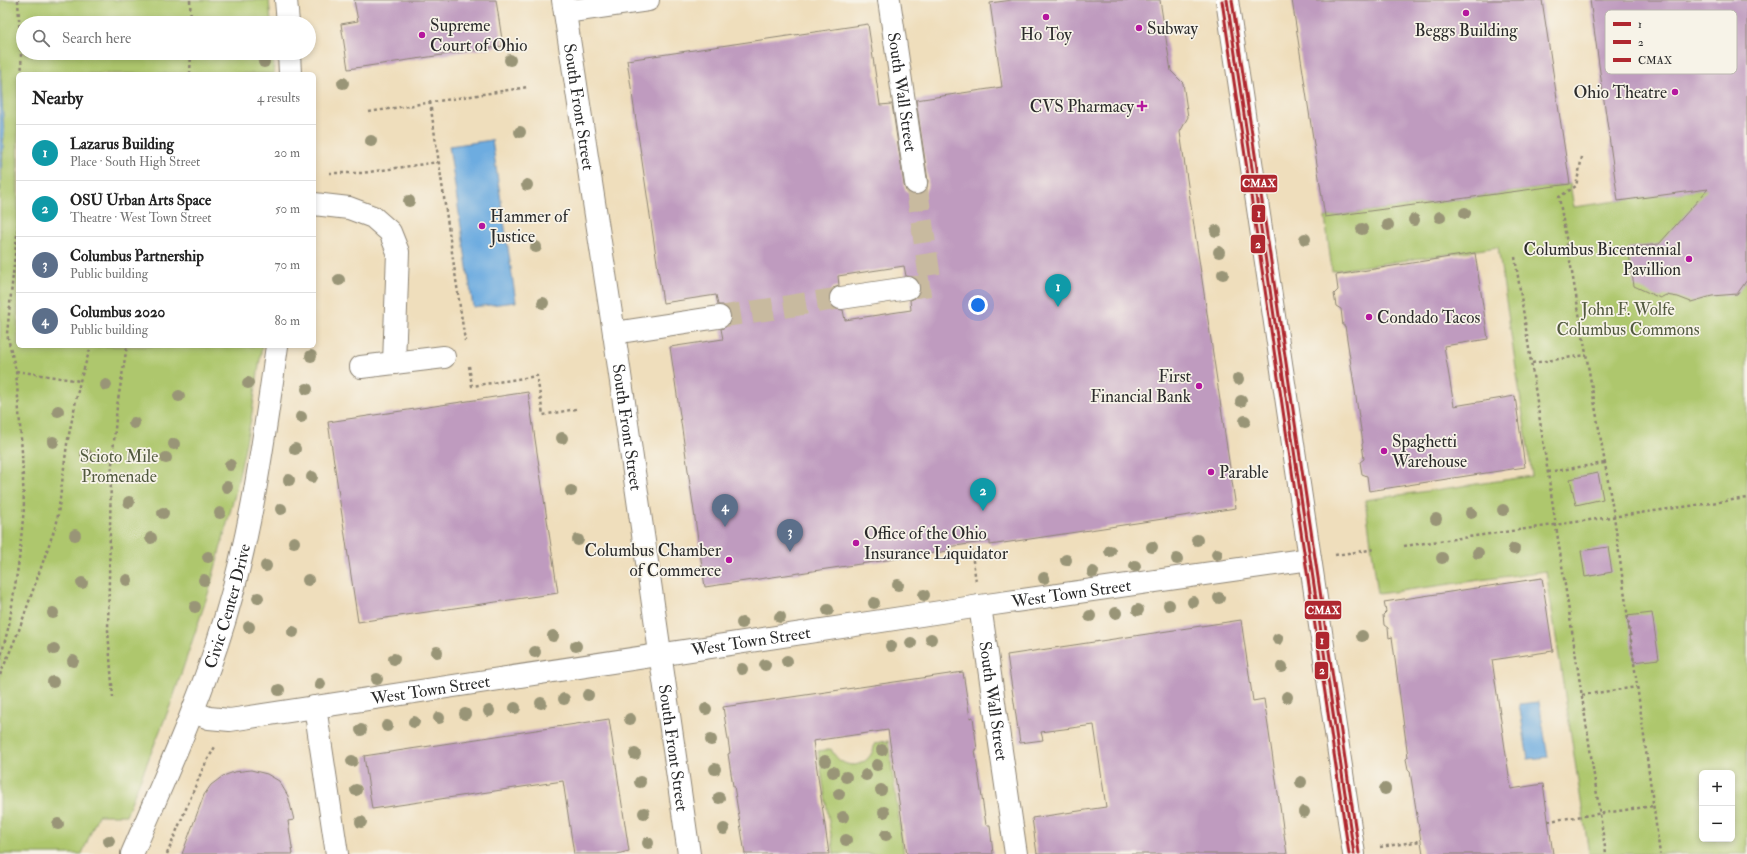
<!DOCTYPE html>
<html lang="en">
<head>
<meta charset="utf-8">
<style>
  :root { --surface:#fff; --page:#f2f2f2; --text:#222; --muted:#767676; --line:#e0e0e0; --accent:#ea580c }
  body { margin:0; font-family:"IM FELL Double Pica",serif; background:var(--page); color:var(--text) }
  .controls { position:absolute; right:12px; bottom:12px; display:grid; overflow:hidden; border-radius:6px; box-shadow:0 2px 6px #0003 }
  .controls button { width:36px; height:36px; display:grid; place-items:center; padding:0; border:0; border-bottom:1px solid var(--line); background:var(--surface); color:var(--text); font:20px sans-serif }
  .you { position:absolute; left:978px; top:305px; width:14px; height:14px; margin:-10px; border:3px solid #fff; border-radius:50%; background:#1a73e8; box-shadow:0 0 0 6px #1a73e833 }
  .badge { display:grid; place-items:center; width:26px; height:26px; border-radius:50%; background:var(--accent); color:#fff; font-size:13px; font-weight:700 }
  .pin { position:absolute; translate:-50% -33px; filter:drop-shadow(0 1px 2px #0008) }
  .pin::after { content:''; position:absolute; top:21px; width:14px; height:12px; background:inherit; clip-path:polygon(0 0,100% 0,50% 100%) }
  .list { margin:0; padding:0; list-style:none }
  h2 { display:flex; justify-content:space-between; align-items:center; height:52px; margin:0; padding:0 16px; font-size:17px }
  h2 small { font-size:13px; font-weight:400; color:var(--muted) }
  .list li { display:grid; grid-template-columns:26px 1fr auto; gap:12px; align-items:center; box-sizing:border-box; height:56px; padding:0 16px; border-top:1px solid var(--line) }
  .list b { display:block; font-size:15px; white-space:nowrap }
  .list p { margin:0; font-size:13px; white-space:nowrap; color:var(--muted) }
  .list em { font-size:13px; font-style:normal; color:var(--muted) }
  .icon { flex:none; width:22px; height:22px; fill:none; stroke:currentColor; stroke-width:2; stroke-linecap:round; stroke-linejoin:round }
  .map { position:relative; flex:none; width:1747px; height:854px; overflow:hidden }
  .search { position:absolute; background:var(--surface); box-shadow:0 2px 6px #0003; left:16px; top:16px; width:300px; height:44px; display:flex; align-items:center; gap:10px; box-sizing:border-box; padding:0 14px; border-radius:22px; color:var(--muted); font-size:15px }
  .panel { position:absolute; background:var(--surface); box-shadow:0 2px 6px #0003; left:16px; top:72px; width:300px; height:276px; border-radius:6px }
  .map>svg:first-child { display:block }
  .green { fill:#aec76d; stroke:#6c794c; fill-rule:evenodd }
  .water { fill:#6dace0; stroke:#4c6c86 }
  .building { fill:#bf9bbf; fill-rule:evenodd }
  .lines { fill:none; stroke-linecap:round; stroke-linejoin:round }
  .minor-tunnel { stroke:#c8ba9f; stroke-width:22; stroke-dasharray:22 11; stroke-linecap:butt }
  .minor-casing { stroke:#8d8474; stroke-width:24 }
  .major-casing { stroke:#8d8474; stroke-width:24 }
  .path { stroke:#8d8474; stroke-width:2.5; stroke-dasharray:3 3; stroke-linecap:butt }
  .minor { stroke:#fff; stroke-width:22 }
  .major { stroke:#fff; stroke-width:22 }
  .bus-1-casing { stroke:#f7f3e8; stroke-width:6 }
  .bus-2-casing { stroke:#f7f3e8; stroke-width:6 }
  .bus-3-casing { stroke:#f7f3e8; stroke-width:6 }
  .bus-1 { stroke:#af272f; stroke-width:3 }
  .bus-2 { stroke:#af272f; stroke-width:3 }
  .bus-3 { stroke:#af272f; stroke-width:3 }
  .tree { fill:#999577 }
  .poi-dot { fill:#b5179e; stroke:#f7f3e8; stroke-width:1.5 }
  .labels { text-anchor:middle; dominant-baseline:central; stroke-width:3.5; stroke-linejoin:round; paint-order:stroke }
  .poi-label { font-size:17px; fill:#2b2b2b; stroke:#f7f3e8; text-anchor:start }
  .street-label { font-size:17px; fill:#2b2b2b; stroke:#f7f3e8 }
  .park-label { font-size:17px; fill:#525a3f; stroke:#f7f3e8 }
  .key { fill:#f7f3e8; stroke:#bab7af; stroke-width:1 }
  .key-label { font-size:11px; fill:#2b2b2b }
  .line-badge { stroke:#f7f3e8; stroke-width:1.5 }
  .badge-label { font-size:11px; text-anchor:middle; font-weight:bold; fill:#fff }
</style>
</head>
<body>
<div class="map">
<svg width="1747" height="854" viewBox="0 0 1747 854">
  <rect width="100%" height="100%" fill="#f7f3e8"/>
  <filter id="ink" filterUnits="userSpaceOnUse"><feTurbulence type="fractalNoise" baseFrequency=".025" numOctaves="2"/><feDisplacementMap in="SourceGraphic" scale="8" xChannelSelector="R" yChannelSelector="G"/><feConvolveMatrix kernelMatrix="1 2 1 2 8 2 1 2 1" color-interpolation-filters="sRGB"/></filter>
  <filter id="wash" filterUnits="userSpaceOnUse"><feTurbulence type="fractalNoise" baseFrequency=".012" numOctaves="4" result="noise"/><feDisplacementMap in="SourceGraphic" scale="16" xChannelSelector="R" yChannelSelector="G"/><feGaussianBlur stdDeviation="0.9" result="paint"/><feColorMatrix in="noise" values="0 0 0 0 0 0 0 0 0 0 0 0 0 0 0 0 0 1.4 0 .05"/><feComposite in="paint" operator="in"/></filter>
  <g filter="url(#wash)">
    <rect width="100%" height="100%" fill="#efdebc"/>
    <g class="green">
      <path d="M0 0H269L271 23H23V53H273L274 74H18V346H262L251 419 235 494 209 591 172 701 126 815H98L82 854H0V191L4 133 0 69Z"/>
      <path d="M1747 183V854H1589L1546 571 1378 594 1365 500 1532 476 1498 247 1332 271 1325 217 1570 184 1574 207ZM1702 773H1732V839H1702Z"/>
      <path d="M888 741 904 854H834L818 751 831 749C842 773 871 769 875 743Z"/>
    </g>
    <g class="water">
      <path d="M0 69 4 133 0 191Z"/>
      <path d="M492 140 516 302 473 307 449 146Z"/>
      <path d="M1539 702 1548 757 1528 759 1519 704Z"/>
    </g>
    <g id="blocks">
      <g class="building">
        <path d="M354 0H496L503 46 348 69 341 24 358 21Z"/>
        <path d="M1012 0H1160L1171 71 1183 83 1188 117 1180 132 1236 508 990 545V541L948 547V551L705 587 670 347 723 339 721 329 727 326 731 321V316L728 309 723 305H718L716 295 663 303 627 60 868 24 880 105 892 104 904 185 906 191 911 194 918 195 924 193 927 188 928 181 916 100 1002 87 990 3ZM904 266 906 276 913 277 918 281 920 286 919 293 915 298 910 300 911 310 845 320 843 310 836 309 831 305 829 300V294L833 288 839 286 838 276Z"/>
        <path d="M1292 0H1542L1570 184 1325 217Z"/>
        <path d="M1590 0H1747V280L1737 294 1712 296 1691 302 1678 297 1666 295 1660 298 1634 286 1628 248 1659 244 1708 189 1618 201Z"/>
        <path d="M1475 253 1488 339 1444 346 1454 406 1515 396 1525 467 1369 491 1367 476 1362 474 1360 462 1364 459 1362 444 1363 443 1345 326H1343L1341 309 1336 306 1334 294 1338 290 1336 275Z"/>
        <path d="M528 392 558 593 358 622 328 422Z"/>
        <path d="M1598 473 1603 499 1576 505 1570 479Z"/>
        <path d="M1608 547 1612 572 1585 577 1581 551Z"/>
        <path d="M1542 578 1553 651 1492 660 1511 789 1543 784 1553 854H1423L1410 771 1408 769 1406 759 1408 757 1392 637 1389 638 1388 628 1384 625 1383 615 1386 612 1384 602Z"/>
        <path d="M1652 613 1659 659 1634 662 1627 616Z"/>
        <path d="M1241 620 1253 701 1264 699 1287 854H1037L1032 818 1106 807 1094 725 1041 732 1043 740 1020 743 1007 655Z"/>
        <path d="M963 672 970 718 973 717 977 750H975L986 825H990L993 854H907L888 730 813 741 829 854H745L734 786H733L728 754 730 753 723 707Z"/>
        <path d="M609 719 629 851 617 854H574L563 781 372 809 364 756Z"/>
        <path d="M251 770 267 774 279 781 288 796 294 820 288 821 293 854H182L204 795 211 785 223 776 234 772Z"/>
      </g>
    </g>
  </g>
  <g filter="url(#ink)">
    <use href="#blocks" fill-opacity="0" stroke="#8d8474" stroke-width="1"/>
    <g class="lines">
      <g class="minor-tunnel">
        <path d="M908 288 931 285 916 183"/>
        <path d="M719 317 841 298"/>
      </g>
      <g class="minor-casing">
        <g id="minor">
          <path d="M286 0 288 23"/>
          <path id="s1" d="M563 0 614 333 689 854"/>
          <path id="s2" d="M889 0 916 183"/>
          <path d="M565 12 648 0"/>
          <path d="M289 53 290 74"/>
          <path d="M314 204 349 208 373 217 390 232 398 252 394 363 444 357"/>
          <path d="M841 298 908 288"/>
          <path d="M614 333 719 317"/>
          <path d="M361 367 394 363"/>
          <path id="s3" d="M980 606 1016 854"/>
          <path d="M315 707 337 854"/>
          <path id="s4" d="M193 712 209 718 230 720 980 606 1310 559"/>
          <path id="s5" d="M132 854C165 777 201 699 225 619 252 529 264 438 277 346"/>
        </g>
      </g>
      <g class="major-casing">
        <path id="major" d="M1227 0 1354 854"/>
      </g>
      <g class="path">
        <path d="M18 0 22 74"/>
        <path d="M190 0 191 23"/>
        <path d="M190 74 191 53"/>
        <path d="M430 102 465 341"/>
        <path d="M369 112 528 87"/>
        <path d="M1582 157 1576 186 1559 197 1614 516 1660 854"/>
        <path d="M329 173H362L438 162"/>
        <path d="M1515 257 1606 854"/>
        <path d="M1532 363 1586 355"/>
        <path d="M469 366 472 386 537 376 543 415 576 409"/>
        <path d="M16 371 80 381"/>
        <path d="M1548 472 1605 463"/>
        <path d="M1404 546 1747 498"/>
        <path d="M971 548 976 581"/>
        <path d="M1335 555 1376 549"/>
        <path d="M0 660 9 625 19 560 24 508 22 452 16 371 7 334 18 225"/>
        <path d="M0 675 19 630 57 522 67 444 80 381 91 346"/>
        <path d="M1582 695 1637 687"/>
        <path d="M113 698 108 630 111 476 117 406 127 346"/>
        <path d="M1548 821 1653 806"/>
        <path d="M1380 847 1421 841"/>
        <path d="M167 854 203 768 216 745"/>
      </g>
      <use href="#minor" class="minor"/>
      <use href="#major" class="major"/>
      <g class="bus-1-casing">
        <path id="bus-1" d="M1227 0 1354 854"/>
      </g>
      <g class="bus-2-casing">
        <path id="bus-2" d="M1222 1 1349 854"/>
      </g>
      <g class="bus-3-casing">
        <path id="bus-3" d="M1232 0 1359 853"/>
      </g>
      <use href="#bus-1" class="bus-1"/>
      <use href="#bus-2" class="bus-2"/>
      <use href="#bus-3" class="bus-3"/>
    </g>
    <g class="tree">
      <circle cx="510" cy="60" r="6"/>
      <circle cx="264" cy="62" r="6"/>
      <circle cx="343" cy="83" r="6"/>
      <circle cx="520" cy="132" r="6"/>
      <circle cx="371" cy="141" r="6"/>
      <circle cx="527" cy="185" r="6"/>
      <circle cx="409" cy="201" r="6"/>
      <circle cx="1465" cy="213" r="6"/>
      <circle cx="1440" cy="217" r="6"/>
      <circle cx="1414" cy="220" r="6"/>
      <circle cx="1388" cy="225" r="6"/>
      <circle cx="1362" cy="229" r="6"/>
      <circle cx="1216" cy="231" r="6"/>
      <circle cx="1305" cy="239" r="6"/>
      <circle cx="536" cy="247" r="6"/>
      <circle cx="1219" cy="252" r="6"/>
      <circle cx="1223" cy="274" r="6"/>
      <circle cx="339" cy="280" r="6"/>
      <circle cx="543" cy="303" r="6"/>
      <circle cx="311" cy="356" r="6"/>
      <circle cx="1238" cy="379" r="6"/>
      <circle cx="248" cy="383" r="6"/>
      <circle cx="106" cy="385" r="6"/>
      <circle cx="307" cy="389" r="6"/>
      <circle cx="179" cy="396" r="6"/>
      <circle cx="1241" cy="401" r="6"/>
      <circle cx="58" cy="411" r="6"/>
      <circle cx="301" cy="417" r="6"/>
      <circle cx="1245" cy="421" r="6"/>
      <circle cx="134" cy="423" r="6"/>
      <circle cx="562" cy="438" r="6"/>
      <circle cx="53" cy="442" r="6"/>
      <circle cx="174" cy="444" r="6"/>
      <circle cx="295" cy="449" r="6"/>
      <circle cx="86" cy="454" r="6"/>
      <circle cx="166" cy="458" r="6"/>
      <circle cx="230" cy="465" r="6"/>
      <circle cx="312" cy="477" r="6"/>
      <circle cx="289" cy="480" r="6"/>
      <circle cx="227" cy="487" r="6"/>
      <circle cx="571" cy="491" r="6"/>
      <circle cx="129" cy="502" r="6"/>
      <circle cx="281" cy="509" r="6"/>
      <circle cx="1503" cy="510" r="6"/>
      <circle cx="163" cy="513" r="6"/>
      <circle cx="220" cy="513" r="6"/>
      <circle cx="1471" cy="513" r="6"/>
      <circle cx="1436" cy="519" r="6"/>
      <circle cx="75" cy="535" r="6"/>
      <circle cx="151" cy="538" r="6"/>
      <circle cx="578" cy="540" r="6"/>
      <circle cx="1197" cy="540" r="6"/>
      <circle cx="294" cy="542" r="6"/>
      <circle cx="1152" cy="547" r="6"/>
      <circle cx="1514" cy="549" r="6"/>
      <circle cx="1110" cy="551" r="6"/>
      <circle cx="1478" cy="553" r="6"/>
      <circle cx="1217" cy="554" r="6"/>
      <circle cx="208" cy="557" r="6"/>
      <circle cx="1442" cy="558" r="6"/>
      <circle cx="1177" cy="559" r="6"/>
      <circle cx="1066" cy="560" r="6"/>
      <circle cx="266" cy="566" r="6"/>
      <circle cx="1135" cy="566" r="6"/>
      <circle cx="1093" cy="572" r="6"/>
      <circle cx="1044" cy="578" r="6"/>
      <circle cx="127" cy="580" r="6"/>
      <circle cx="204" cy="580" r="6"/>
      <circle cx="308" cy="580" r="6"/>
      <circle cx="82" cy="583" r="6"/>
      <circle cx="898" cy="585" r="6"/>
      <circle cx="924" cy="595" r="6"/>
      <circle cx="258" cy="598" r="6"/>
      <circle cx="1219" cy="598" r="6"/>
      <circle cx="1193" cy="602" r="6"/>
      <circle cx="874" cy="603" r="6"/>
      <circle cx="1169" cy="605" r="6"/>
      <circle cx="195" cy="607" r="6"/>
      <circle cx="828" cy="610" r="6"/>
      <circle cx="1138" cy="610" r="6"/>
      <circle cx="53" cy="613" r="6"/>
      <circle cx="1116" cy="613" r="6"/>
      <circle cx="1090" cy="616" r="6"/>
      <circle cx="780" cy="617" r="6"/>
      <circle cx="742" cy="623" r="6"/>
      <circle cx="249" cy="627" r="6"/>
      <circle cx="293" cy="632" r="6"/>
      <circle cx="553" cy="636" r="6"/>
      <circle cx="1362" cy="636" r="6"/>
      <circle cx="931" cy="639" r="6"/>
      <circle cx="1278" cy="639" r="6"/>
      <circle cx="911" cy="643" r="6"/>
      <circle cx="576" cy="646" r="6"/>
      <circle cx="891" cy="646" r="6"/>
      <circle cx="54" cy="649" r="6"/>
      <circle cx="437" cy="652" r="6"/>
      <circle cx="535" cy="652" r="6"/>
      <circle cx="394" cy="659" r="6"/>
      <circle cx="73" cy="661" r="6"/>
      <circle cx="787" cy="661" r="6"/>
      <circle cx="765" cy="665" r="6"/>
      <circle cx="1282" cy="667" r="6"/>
      <circle cx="742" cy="669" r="6"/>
      <circle cx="377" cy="679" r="6"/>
      <circle cx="53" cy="682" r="6"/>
      <circle cx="320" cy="684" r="6"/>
      <circle cx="279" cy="690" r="6"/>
      <circle cx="588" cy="695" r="6"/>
      <circle cx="1287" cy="697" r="6"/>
      <circle cx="564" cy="699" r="6"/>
      <circle cx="541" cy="703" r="6"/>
      <circle cx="515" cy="708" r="6"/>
      <circle cx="706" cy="709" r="6"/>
      <circle cx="489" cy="711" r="6"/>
      <circle cx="465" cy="714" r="6"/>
      <circle cx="439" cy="718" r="6"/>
      <circle cx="630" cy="719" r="6"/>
      <circle cx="414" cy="722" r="6"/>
      <circle cx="387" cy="726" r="6"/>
      <circle cx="361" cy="730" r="6"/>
      <circle cx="711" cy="740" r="6"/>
      <circle cx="882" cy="750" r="6"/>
      <circle cx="635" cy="754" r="6"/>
      <circle cx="352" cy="761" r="6"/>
      <circle cx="825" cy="761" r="6"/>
      <circle cx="877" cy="765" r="6"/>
      <circle cx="715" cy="769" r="6"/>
      <circle cx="833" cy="772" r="6"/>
      <circle cx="866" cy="775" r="6"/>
      <circle cx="846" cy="777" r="6"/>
      <circle cx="640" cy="782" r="6"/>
      <circle cx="1301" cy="782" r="6"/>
      <circle cx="1385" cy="789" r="6"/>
      <circle cx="356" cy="790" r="6"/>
      <circle cx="881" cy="790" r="6"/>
      <circle cx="839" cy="794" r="6"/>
      <circle cx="719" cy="798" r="6"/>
      <circle cx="884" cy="812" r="6"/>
      <circle cx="1304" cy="812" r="6"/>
      <circle cx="644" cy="813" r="6"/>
      <circle cx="843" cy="817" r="6"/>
      <circle cx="361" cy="822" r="6"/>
      <circle cx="58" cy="824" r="6"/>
      <circle cx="724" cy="829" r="6"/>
      <circle cx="886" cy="835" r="6"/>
      <circle cx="846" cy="840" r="6"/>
      <circle cx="109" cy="841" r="6"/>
      <circle cx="648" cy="843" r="6"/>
    </g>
  </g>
  <g class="poi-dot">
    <circle cx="1466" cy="13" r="4"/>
    <circle cx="1046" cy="17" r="4"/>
    <circle cx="1139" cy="28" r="4"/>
    <circle cx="422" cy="35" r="4"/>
    <circle cx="1675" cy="92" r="4"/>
    <path d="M1140 100h4v4h4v4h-4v4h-4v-4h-4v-4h4z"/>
    <circle cx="482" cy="226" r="4"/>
    <circle cx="1689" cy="259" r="4"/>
    <circle cx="1369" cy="317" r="4"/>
    <circle cx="1199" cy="386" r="4"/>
    <circle cx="1384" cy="451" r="4"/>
    <circle cx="1211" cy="472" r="4"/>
    <circle cx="856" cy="543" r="4"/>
    <circle cx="729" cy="560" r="4"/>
  </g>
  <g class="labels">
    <g class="poi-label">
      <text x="430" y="25">Supreme<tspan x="430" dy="20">Court of Ohio</tspan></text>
      <text x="1147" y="28">Subway</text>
      <text x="1466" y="30" text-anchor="middle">Beggs Building</text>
      <text x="1046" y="34" text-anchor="middle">Ho Toy</text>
      <text x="1667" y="92" text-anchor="end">Ohio Theatre</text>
      <text x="1134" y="106" text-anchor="end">CVS Pharmacy</text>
      <text x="490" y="216">Hammer of<tspan x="490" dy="20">Justice</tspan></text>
      <text x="1681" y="249" text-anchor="end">Columbus Bicentennial<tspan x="1681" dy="20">Pavillion</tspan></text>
      <text x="1377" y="317">Condado Tacos</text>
      <text x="1191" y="376" text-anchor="end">First<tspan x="1191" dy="20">Financial Bank</tspan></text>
      <text x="1392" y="441">Spaghetti<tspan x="1392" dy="20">Warehouse</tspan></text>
      <text x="1219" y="472">Parable</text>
      <text x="864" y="533">Office of the Ohio<tspan x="864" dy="20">Insurance Liquidator</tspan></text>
      <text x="721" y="550" text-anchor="end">Columbus Chamber<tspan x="721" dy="20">of Commerce</tspan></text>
    </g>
    <g class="street-label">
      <text stroke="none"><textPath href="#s2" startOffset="93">South Wall Street</textPath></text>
      <text stroke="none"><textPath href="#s1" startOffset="108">South Front Street</textPath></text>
      <text stroke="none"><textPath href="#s1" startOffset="432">South Front Street</textPath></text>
      <text stroke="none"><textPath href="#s4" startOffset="889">West Town Street</textPath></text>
      <text stroke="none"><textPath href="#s5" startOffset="266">Civic Center Drive</textPath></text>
      <text stroke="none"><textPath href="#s4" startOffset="565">West Town Street</textPath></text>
      <text stroke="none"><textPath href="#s4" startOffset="241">West Town Street</textPath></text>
      <text stroke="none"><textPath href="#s3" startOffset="96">South Wall Street</textPath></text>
      <text stroke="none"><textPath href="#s1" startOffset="756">South Front Street</textPath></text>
    </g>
    <g class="park-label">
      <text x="1628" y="309">John F. Wolfe<tspan x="1628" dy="20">Columbus Commons</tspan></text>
      <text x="119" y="456">Scioto Mile<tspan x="119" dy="20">Promenade</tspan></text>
    </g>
  </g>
  <rect x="1605" y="10" width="132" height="64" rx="6" class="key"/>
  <rect x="1613" y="22" width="18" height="4" fill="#af272f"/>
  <rect x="1613" y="40" width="18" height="4" fill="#af272f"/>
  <rect x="1613" y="58" width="18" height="4" fill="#af272f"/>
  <g class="key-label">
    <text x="1638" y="28">1</text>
    <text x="1638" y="46">2</text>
    <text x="1638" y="64">CMAX</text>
  </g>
  <g class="line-badge">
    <rect x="1240" y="174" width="38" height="19" rx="4" fill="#af272f"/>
    <rect x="1251" y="204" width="15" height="19" rx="4" fill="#af272f"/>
    <rect x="1250" y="234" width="16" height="20" rx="4" fill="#af272f"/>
    <rect x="1304" y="600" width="38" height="20" rx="4" fill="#af272f"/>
    <rect x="1315" y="631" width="15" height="19" rx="4" fill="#af272f"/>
    <rect x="1314" y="661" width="15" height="19" rx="4" fill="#af272f"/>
  </g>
  <g class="badge-label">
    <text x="1259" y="187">CMAX</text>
    <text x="1259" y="217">1</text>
    <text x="1258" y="248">2</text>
    <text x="1323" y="614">CMAX</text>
    <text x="1322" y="644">1</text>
    <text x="1322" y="674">2</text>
  </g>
</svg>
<div class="controls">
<button>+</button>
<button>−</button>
</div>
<div class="you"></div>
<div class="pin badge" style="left:1058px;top:307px;background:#0f9aa8">1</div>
<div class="pin badge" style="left:983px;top:511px;background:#0f9aa8">2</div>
<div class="pin badge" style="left:790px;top:552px;background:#5c6f8a">3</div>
<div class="pin badge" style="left:725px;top:527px;background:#5c6f8a">4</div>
<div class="search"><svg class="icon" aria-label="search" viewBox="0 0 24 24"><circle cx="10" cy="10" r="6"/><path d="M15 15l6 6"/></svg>Search here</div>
<section class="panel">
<h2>Nearby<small>4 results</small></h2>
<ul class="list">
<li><span class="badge" style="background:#0f9aa8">1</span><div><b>Lazarus Building</b><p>Place · South High Street</p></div><em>20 m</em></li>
<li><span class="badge" style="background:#0f9aa8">2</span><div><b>OSU Urban Arts Space</b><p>Theatre · West Town Street</p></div><em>50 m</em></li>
<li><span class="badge" style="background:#5c6f8a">3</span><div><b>Columbus Partnership</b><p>Public building</p></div><em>70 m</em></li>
<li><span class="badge" style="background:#5c6f8a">4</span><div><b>Columbus 2020</b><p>Public building</p></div><em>80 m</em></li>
</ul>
</section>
</div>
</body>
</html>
